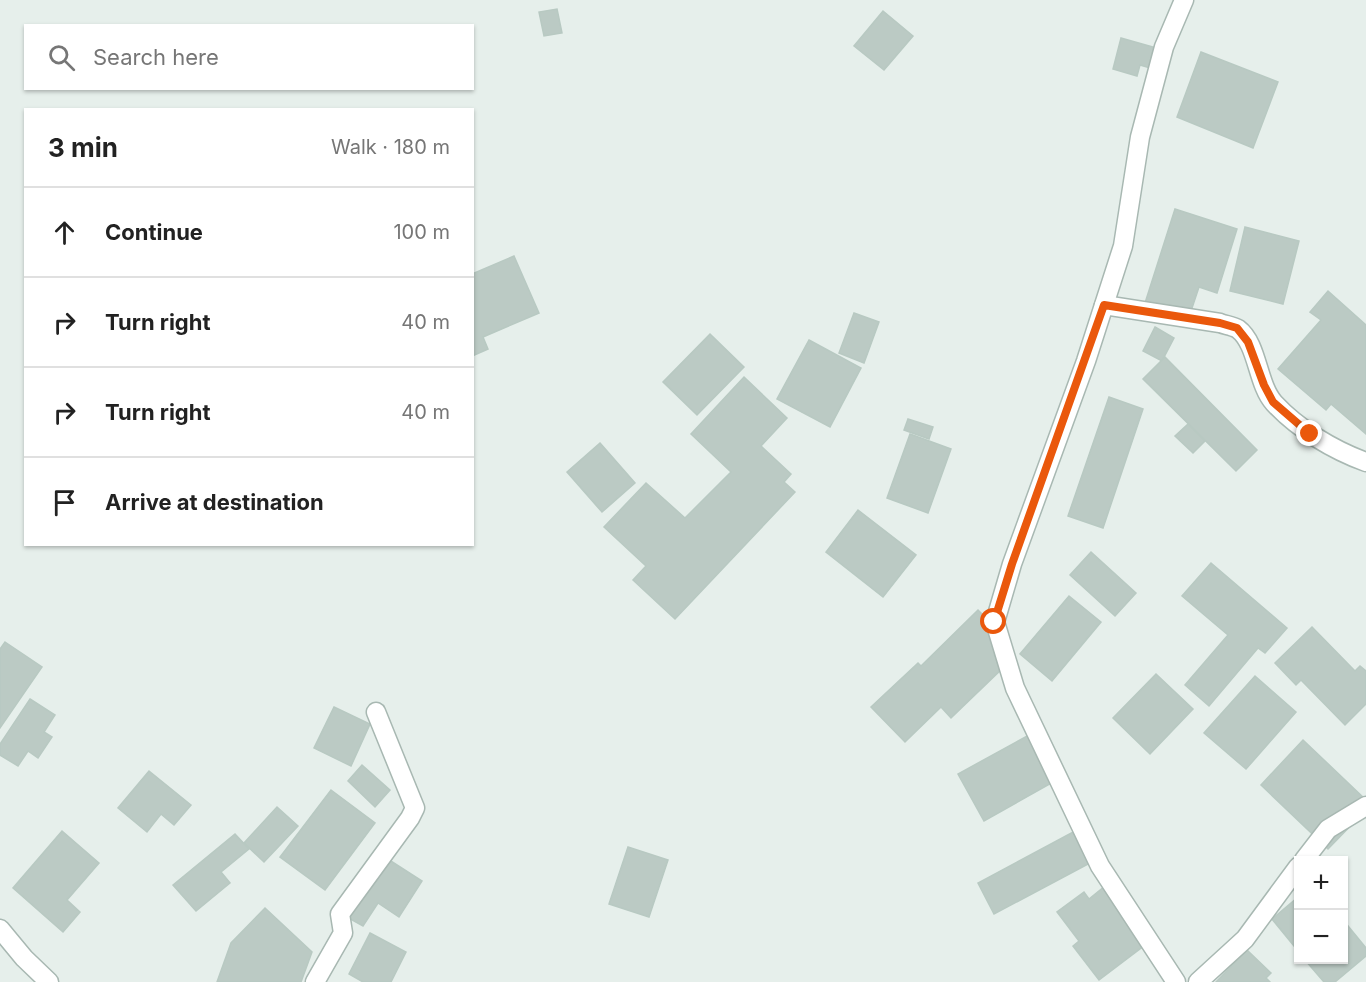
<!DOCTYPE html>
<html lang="en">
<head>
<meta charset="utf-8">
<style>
  :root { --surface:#fff; --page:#f2f2f2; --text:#222; --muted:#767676; --line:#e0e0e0 }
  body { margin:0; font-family:Inter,sans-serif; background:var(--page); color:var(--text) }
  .controls { position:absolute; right:18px; bottom:18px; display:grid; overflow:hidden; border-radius:0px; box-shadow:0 2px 4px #0004 }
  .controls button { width:54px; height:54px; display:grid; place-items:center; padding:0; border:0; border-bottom:2px solid var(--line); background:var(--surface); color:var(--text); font:30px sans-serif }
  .stop { position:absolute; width:18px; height:18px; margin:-14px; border:4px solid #ea580c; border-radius:50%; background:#fff }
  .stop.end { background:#ea580c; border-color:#fff; box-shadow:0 2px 6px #0008 }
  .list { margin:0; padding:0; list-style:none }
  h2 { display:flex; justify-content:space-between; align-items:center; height:78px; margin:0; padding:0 24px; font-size:26px }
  h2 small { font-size:20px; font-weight:400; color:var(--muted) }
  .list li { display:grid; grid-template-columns:39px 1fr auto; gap:18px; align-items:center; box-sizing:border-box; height:90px; padding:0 24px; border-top:2px solid var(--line) }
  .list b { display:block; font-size:22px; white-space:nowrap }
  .list em { font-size:20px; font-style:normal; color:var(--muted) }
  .icon { flex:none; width:33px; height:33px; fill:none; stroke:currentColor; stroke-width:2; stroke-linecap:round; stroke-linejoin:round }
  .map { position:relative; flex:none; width:1366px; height:982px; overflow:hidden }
  .search { position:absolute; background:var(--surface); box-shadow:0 2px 4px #0004; left:24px; top:24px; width:450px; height:66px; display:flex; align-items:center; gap:15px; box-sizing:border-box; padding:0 21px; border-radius:0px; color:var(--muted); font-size:22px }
  .panel { position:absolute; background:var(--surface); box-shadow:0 2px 4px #0004; left:24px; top:108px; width:450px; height:438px; border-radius:0px }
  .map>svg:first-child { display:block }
  .building { fill:#bbcac4; stroke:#b8c9c2; stroke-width:1.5 }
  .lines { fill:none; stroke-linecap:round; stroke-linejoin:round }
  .minor-casing { stroke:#a8b8b2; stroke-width:21 }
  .minor { stroke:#fff; stroke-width:18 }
  .route { stroke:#ea580c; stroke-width:8 }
</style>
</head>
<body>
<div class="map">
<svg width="1366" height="982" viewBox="0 0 1366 982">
  <rect width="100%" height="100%" fill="#e6efeb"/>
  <g class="building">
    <path d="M557 9 562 33 544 36 539 12Z"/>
    <path d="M883 11 913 36 884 70 854 46Z"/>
    <path d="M1121 38 1160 49 1154 69 1140 65 1137 76 1113 69Z"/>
    <path d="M1201 52 1278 82 1253 148 1177 117Z"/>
    <path d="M1175 209 1237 229 1217 293 1199 287 1189 317 1145 303Z"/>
    <path d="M1245 227 1299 241 1283 304 1230 291Z"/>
    <path d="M514 256 539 313 483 337 488 349 472 356V274Z"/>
    <path d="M1328 291 1366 325V434L1331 404 1326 410 1278 369 1321 320 1310 312Z"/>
    <path d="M854 313 879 322 864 363 839 353Z"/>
    <path d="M1155 327 1174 338 1162 361 1143 351Z"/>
    <path d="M710 334 744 367 697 415 663 382Z"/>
    <path d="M809 340 861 368 830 427 777 399Z"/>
    <path d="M1165 357 1257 450 1236 471 1143 379Z"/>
    <path d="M744 377 787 418 761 446 791 474 784 482 795 492 675 619 633 580 646 566 604 527 646 483 685 518 731 472 691 434Z"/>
    <path d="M1109 397 1143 409 1103 528 1068 516Z"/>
    <path d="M908 419 933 427 929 439 904 430Z"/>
    <path d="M1188 424 1205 441 1193 453 1175 436Z"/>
    <path d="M910 434 951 449 928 513 887 498Z"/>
    <path d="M600 443 635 483 602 512 567 472Z"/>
    <path d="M858 510 916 555 883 597 826 552Z"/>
    <path d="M1091 552 1136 593 1115 616 1070 575Z"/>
    <path d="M1211 563 1287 628 1265 653 1258 648 1209 706 1185 685 1228 635 1182 596Z"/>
    <path d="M1069 596 1101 622 1052 681 1020 654Z"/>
    <path d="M978 610 1009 641 994 655 1005 666 951 718 941 707 905 742 871 707 918 663 921 666Z"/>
    <path d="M1312 627 1355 671 1360 666 1366 671V704L1345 725 1301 680 1296 685 1275 663Z"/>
    <path d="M5 642 42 667 0 728V649Z"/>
    <path d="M1156 674 1193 709 1150 754 1113 718Z"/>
    <path d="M1255 676 1296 712 1246 769 1204 733Z"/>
    <path d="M30 699 55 715 44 732 52 737 38 758 28 751 18 766 0 755V744Z"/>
    <path d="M334 707 370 724 351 766 314 748Z"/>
    <path d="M1029 735 1055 781 984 821 958 774Z"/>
    <path d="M1303 740 1366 800V810L1328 849 1261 785Z"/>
    <path d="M362 765 390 790 375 807 348 781Z"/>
    <path d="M149 771 191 805 174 825 161 814 147 832 118 808Z"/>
    <path d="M331 790 375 823 325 890 280 857Z"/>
    <path d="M277 807 298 826 264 862 244 843Z"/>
    <path d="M62 831 99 863 67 900 80 912 63 932 13 888Z"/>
    <path d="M1075 831 1092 862 994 914 978 883Z"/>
    <path d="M235 834 249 849 221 872 230 883 196 911 173 885Z"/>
    <path d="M628 847 668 860 649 917 609 904Z"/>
    <path d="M383 856 422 881 399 917 378 903 363 926 345 916Z"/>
    <path d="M1105 886 1149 942 1099 980 1073 946 1079 941 1057 912 1084 892 1089 899Z"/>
    <path d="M1298 897V951L1272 919Z"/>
    <path d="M265 908 312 952 301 982H217L231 943Z"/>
    <path d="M1344 921 1366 948V956L1335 982H1324L1305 960H1344Z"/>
    <path d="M370 933 406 952 391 982H363L349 974Z"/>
    <path d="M1247 950 1271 973 1266 978 1270 982H1216Z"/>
  </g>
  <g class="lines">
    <g class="minor-casing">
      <g id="minor">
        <path d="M1104 305 1220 323C1225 325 1233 326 1238 329 1258 344 1257 384 1274 403 1298 429 1333 450 1366 462"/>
        <path d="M1304 860 1328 829 1366 806"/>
        <path d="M0 929 24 958 49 982"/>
        <path d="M315 982 343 933 340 914 410 818 415 808 376 712"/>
        <path d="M1176 982 1100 866 1015 688 995 622 1012 564 1086 361 1123 246 1140 137 1164 47 1184 0"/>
        <path d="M1198 982 1245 939 1298 867"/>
      </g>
    </g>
    <use href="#minor" class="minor"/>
  </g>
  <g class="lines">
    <path class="route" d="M994 622 1012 564 1104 305 1220 323 1237 328 1248 342 1264 385 1273 402 1310 434"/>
  </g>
</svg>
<div class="controls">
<button>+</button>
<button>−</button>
</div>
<div class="stop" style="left:994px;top:622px"></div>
<div class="stop end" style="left:1310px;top:434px"></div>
<div class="search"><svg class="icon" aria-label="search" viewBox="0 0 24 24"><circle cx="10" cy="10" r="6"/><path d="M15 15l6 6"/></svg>Search here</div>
<section class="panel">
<h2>3 min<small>Walk · 180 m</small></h2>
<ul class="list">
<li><svg class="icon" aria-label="ahead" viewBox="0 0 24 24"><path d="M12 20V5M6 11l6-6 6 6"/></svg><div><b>Continue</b></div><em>100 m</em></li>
<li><svg class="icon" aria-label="right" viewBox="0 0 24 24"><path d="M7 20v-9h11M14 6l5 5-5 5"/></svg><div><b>Turn right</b></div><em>40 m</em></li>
<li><svg class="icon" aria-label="right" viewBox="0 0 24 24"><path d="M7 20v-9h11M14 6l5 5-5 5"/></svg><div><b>Turn right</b></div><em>40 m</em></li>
<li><svg class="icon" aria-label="arrive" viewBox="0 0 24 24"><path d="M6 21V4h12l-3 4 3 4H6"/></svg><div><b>Arrive at destination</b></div></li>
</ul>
</section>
</div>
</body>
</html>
